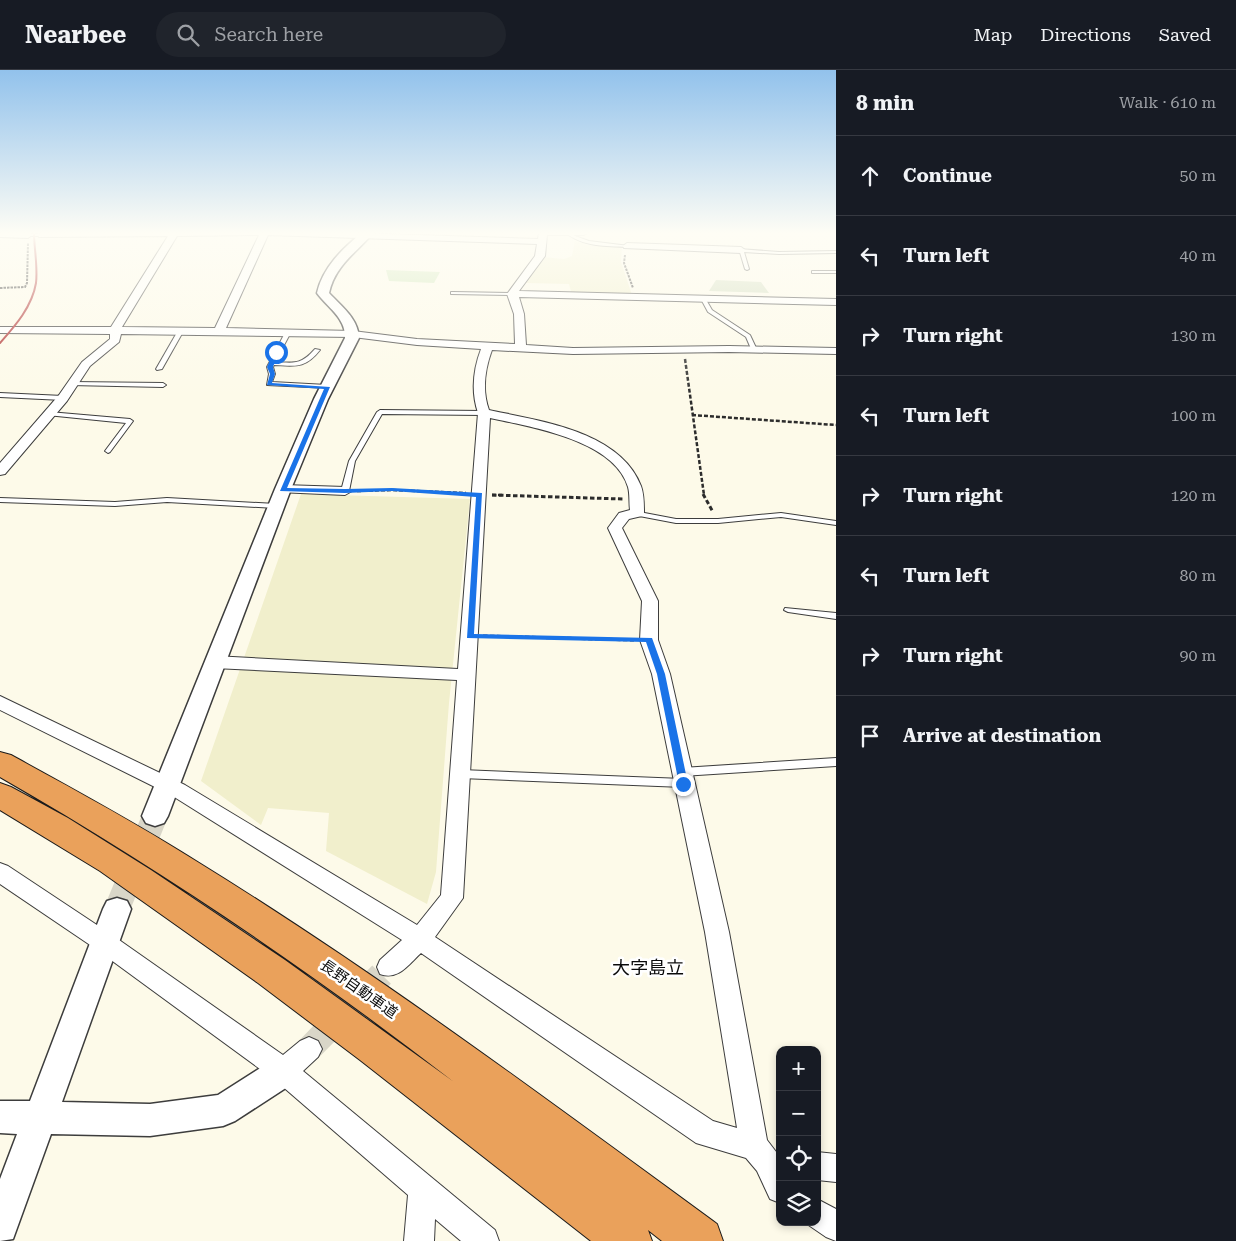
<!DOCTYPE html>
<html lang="en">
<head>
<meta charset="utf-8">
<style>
  :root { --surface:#171b24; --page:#20242c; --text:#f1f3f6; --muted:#9ea1a6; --line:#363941 }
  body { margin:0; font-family:"Roboto Serif","Noto Sans JP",serif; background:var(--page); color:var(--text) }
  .controls { position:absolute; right:15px; bottom:15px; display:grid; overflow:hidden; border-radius:10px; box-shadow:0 2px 8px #0003 }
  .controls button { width:45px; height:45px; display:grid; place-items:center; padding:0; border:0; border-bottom:1px solid var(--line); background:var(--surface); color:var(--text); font:25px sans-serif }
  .stop { position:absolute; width:15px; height:15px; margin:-11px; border:4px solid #1a73e8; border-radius:50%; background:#fff }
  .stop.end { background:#1a73e8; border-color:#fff; box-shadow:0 1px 5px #0008 }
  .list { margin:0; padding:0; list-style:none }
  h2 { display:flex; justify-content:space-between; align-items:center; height:65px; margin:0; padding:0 20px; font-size:21px }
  h2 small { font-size:16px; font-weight:400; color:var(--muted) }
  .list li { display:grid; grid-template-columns:32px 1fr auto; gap:15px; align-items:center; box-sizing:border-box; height:80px; padding:0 20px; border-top:1px solid var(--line) }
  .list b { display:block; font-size:19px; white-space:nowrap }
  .list em { font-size:16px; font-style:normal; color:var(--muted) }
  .icon { flex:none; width:28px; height:28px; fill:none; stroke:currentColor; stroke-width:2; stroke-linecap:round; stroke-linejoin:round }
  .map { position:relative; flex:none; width:836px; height:1171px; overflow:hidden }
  header { display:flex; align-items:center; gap:30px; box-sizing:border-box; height:70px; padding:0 25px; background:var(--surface); border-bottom:1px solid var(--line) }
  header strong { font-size:24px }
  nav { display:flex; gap:28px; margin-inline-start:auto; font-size:18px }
  .search { width:350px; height:45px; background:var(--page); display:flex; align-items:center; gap:12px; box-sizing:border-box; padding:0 18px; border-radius:28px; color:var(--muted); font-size:19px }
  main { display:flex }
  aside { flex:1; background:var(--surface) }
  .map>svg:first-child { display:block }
  .farmland { fill:#f1efcc }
  .green { fill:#cde5b6 }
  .cemetery { fill:#d1dcbd }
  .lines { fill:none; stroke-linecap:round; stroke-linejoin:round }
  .minor-tunnel { stroke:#d9d6c8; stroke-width:26; stroke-dasharray:26 13; stroke-linecap:butt }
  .tertiary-tunnel { stroke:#d9d6c8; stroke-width:25; stroke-dasharray:25 12; stroke-linecap:butt }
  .service-casing { stroke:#3d3d3d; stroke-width:2 }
  .minor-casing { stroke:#3d3d3d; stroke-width:2 }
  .tertiary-casing { stroke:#3d3d3d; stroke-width:3 }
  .motorway-casing { stroke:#1b1b1b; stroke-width:2 }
  .path-far2 { stroke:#2c2c2c; stroke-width:2; stroke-dasharray:2.5 1; stroke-linecap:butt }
  .path-far1 { stroke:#2c2c2c; stroke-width:2.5; stroke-dasharray:4 2; stroke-linecap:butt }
  .path { stroke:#2c2c2c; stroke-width:3; stroke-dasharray:4.5 2.5; stroke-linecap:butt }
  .service { fill:#fff; fill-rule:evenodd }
  .minor { fill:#fff; fill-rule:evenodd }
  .tertiary { fill:#fff; fill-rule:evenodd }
  .motorway { fill:#eaa15b; fill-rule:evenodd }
  .rail { stroke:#af2e2f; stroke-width:2 }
  .route { fill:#1a73e8 }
  .labels { text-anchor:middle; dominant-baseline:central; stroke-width:5; stroke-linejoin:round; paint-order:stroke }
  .near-street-label { font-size:15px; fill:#0a0a0a; stroke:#fff }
  .near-quarter-label { font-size:18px; fill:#0a0a0a; stroke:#fff }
</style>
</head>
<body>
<header>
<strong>Nearbee</strong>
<div class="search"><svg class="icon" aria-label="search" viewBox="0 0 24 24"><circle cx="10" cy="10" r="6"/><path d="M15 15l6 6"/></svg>Search here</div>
<nav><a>Map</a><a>Directions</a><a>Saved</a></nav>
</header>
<main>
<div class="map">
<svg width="836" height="1171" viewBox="0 0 836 1171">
  <rect width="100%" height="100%" fill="#fdfae9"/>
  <g class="farmland">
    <path d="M575 171 588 175 622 177 621 192 632 225H572L569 214 526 213 543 187 564 189 572 186Z"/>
    <path d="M301 424 470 429 449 633 436 802 427 834 326 781 329 743 268 738 261 755 201 711Z"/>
  </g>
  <path class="green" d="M386 200 440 202 434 213 389 211Z"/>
  <path class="cemetery" d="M716 210 761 212 769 223 709 221Z"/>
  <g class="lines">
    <path class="minor-tunnel" d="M309 979 389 897"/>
    <path class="tertiary-tunnel" d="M117 839 155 746"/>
    <g class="service-casing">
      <g id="service">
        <path d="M565 162H569L575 166 589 171 629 176 627 177C606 176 582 177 565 162Z"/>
        <path d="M28 164H42L44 165 42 166H26Z"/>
        <path d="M739 179 779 182 836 181V183L779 184 744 182 749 199 747 200 745 199Z"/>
        <path d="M814 201H836V203H812V201Z"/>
        <path d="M453 222 512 223 514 224 512 225 451 224V222Z"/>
        <path d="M701 228H705L712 240 750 265 757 280 756 281H752L746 267 708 242 701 229Z"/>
        <path d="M179 259 184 260 162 299 157 300 156 299Z"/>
        <path d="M286 261 291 262 275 292C295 293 301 295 315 279L320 280C305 299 296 296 274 295L273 297 275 304 272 312 327 315 329 316V318L267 315 269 304 267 297Z"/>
        <path d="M72 312 163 313 166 315 163 317 70 315 69 314Z"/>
        <path d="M0 323 63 326 66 328 63 330 0 327Z"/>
        <path d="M380 340 484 341 487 343 484 345 382 344 355 391 349 421 345 423 341 421 349 391 377 342Z"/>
        <path d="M49 342 130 349 133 351 110 382 108 383 105 381 126 353 47 345V343Z"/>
        <path d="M0 428 115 432 167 428 276 434 280 436 276 438 167 432 115 436 0 432Z"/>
        <path d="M634 441 676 449H718L781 443 836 451V455L781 447 718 453H676L634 445Z"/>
        <path d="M785 538 836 543V549L788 542 784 540Z"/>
        <path d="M836 688V696L682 706 678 705 677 702 678 699 682 698Z"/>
        <path d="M461 700 683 709 687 710 688 713 687 716 683 717 461 708 457 707 456 704 457 701Z"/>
      </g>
    </g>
    <g class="minor-casing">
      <g id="minor">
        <path d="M0 162H28L32 165 28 168 0 167Z"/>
        <path d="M42 162H325L538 169 539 162H588L584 165H547L545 186 519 221 836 229V235L519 227 524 244 526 275 573 278 729 276 836 278V284L729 282 573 284 492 280C485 299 482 321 489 340 540 351 620 361 641 416 644 424 644 435 644 443L642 446 629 449 622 458 658 531V570L670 604 729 862 767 1070 780 1087V1133L770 1129 757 1101 746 1088 696 1073 421 883C409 894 398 911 380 904L377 897 380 890 402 870 171 725 0 640V626L185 715 417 855 441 825 457 610 214 598 208 596 205 592 208 588 214 586 458 599 478 343C471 322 473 300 481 279L417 275 353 267 121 264 119 272 90 296 67 331 5 404 0 405V393L59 325 82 292 110 269V264L0 263V257H111L168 166 39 167 38 165ZM259 165 215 258 122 257 177 166ZM268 165 537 174 535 186 507 224 514 244 515 274 417 269 353 261 226 258ZM490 348C531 357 614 370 628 417 630 424 629 433 630 440L619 443 608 458 642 531 640 570 652 604 705 862 737 1058 713 1051 435 867 463 828Z"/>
        <path d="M627 173 741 177 745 180 741 183 624 178 623 176Z"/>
        <path d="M283 415 345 417 352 421 345 425 278 422 276 419 278 416Z"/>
        <path d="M0 793 8 796 112 865 283 985 300 971 309 967 318 971 322 979 318 987 303 1001 495 1160 499 1171H461L435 1149 434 1171H404L408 1125 275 1010 96 879 0 814Z"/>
        <path d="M817 1082 836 1084V1112L817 1110Z"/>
        <path d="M817 1129 836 1139V1171L826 1167 807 1154 806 1152H817Z"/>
      </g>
    </g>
    <g class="tertiary-casing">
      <g id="tertiary">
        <path d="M363 162H374C357 182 335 195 329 223 341 236 358 248 359 268L328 329 291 419 168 746 164 753 155 756 146 753 142 746 275 419 314 329 345 268C346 248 328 238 317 223 323 197 343 178 363 162Z"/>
        <path d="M117 828 127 831 131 839 62 1032 150 1034 218 1025 273 990 284 986 295 990 300 1001 295 1012 235 1051 223 1056 150 1066 51 1064 13 1169 0 1171V1109L17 1064 0 1063V1031H30L103 839 107 831Z"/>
      </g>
    </g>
    <g class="motorway-casing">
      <path id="motorway" d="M0 682 11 685C73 719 136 753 196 791 376 902 546 1029 717 1154L723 1171H662L648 1160 652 1171H591L360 990 258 913 100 801 0 740V713L11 717 68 748 151 800 285 890 454 1012C309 900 159 798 0 707Z"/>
    </g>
    <g class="path-far2">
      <path d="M625 185 624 193 633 218"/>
      <path d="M0 218 25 217 27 213 28 173"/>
    </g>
    <g class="path-far1">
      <path d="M685 289 704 425"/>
      <path d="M692 345 836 355"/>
      <path d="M357 421 392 420 466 423"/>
      <path d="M492 425H503"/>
    </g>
    <g class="path">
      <path d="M703 424 713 442"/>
      <path d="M492 425 623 429"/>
      <path d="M483 566 634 570"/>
    </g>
    <use href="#service" class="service"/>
    <use href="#minor" class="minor"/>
    <use href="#tertiary" class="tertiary"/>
    <use href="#motorway" class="motorway"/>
    <path class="rail" d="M0 273C15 256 32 237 36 213 38 196 34 179 34 162"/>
  </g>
  <linearGradient id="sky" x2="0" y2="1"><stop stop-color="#92c2ec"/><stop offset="0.5" stop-color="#fefdf5"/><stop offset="1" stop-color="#fefdf5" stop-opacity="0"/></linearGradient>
  <rect width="836" height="326" fill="url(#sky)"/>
  <path class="route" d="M274 281 279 282 273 297 275 304 272 313 330 317 287 418 345 419 392 418 482 423 474 564 652 568 665 604 688 714 687 716 683 717 679 714 657 604 646 572 467 568 476 427 392 421 345 423 280 421 324 319 267 315 270 304 267 297Z"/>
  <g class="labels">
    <g class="near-street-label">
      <text transform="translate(359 919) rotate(35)">長野自動車道</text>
    </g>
    <g class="near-quarter-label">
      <text x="648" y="897">大字島立</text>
    </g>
  </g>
</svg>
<div class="controls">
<button>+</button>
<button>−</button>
<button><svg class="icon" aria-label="locate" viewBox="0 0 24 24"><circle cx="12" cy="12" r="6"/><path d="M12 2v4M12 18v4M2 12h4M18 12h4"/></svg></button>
<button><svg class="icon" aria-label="layers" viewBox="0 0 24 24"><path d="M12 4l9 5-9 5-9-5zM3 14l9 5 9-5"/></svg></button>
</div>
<div class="stop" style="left:276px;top:282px"></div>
<div class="stop end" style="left:683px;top:714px"></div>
</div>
<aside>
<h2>8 min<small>Walk · 610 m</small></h2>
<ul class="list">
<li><svg class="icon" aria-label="ahead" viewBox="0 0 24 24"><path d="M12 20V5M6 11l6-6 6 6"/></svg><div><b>Continue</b></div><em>50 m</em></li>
<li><svg class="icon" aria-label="left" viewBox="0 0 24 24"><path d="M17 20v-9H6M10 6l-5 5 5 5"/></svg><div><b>Turn left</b></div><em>40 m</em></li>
<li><svg class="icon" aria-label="right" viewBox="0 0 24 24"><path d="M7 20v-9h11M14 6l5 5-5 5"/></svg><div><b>Turn right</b></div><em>130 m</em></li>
<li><svg class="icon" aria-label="left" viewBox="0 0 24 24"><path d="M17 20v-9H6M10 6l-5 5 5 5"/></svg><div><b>Turn left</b></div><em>100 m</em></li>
<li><svg class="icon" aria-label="right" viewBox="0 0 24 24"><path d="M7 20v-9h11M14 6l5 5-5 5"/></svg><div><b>Turn right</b></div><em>120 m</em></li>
<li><svg class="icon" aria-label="left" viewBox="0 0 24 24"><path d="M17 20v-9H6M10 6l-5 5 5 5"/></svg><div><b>Turn left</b></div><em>80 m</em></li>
<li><svg class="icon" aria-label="right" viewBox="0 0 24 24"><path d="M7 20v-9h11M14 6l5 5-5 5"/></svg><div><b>Turn right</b></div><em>90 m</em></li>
<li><svg class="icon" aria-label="arrive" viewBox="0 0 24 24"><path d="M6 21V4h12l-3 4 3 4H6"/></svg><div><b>Arrive at destination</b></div></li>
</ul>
</aside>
</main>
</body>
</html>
